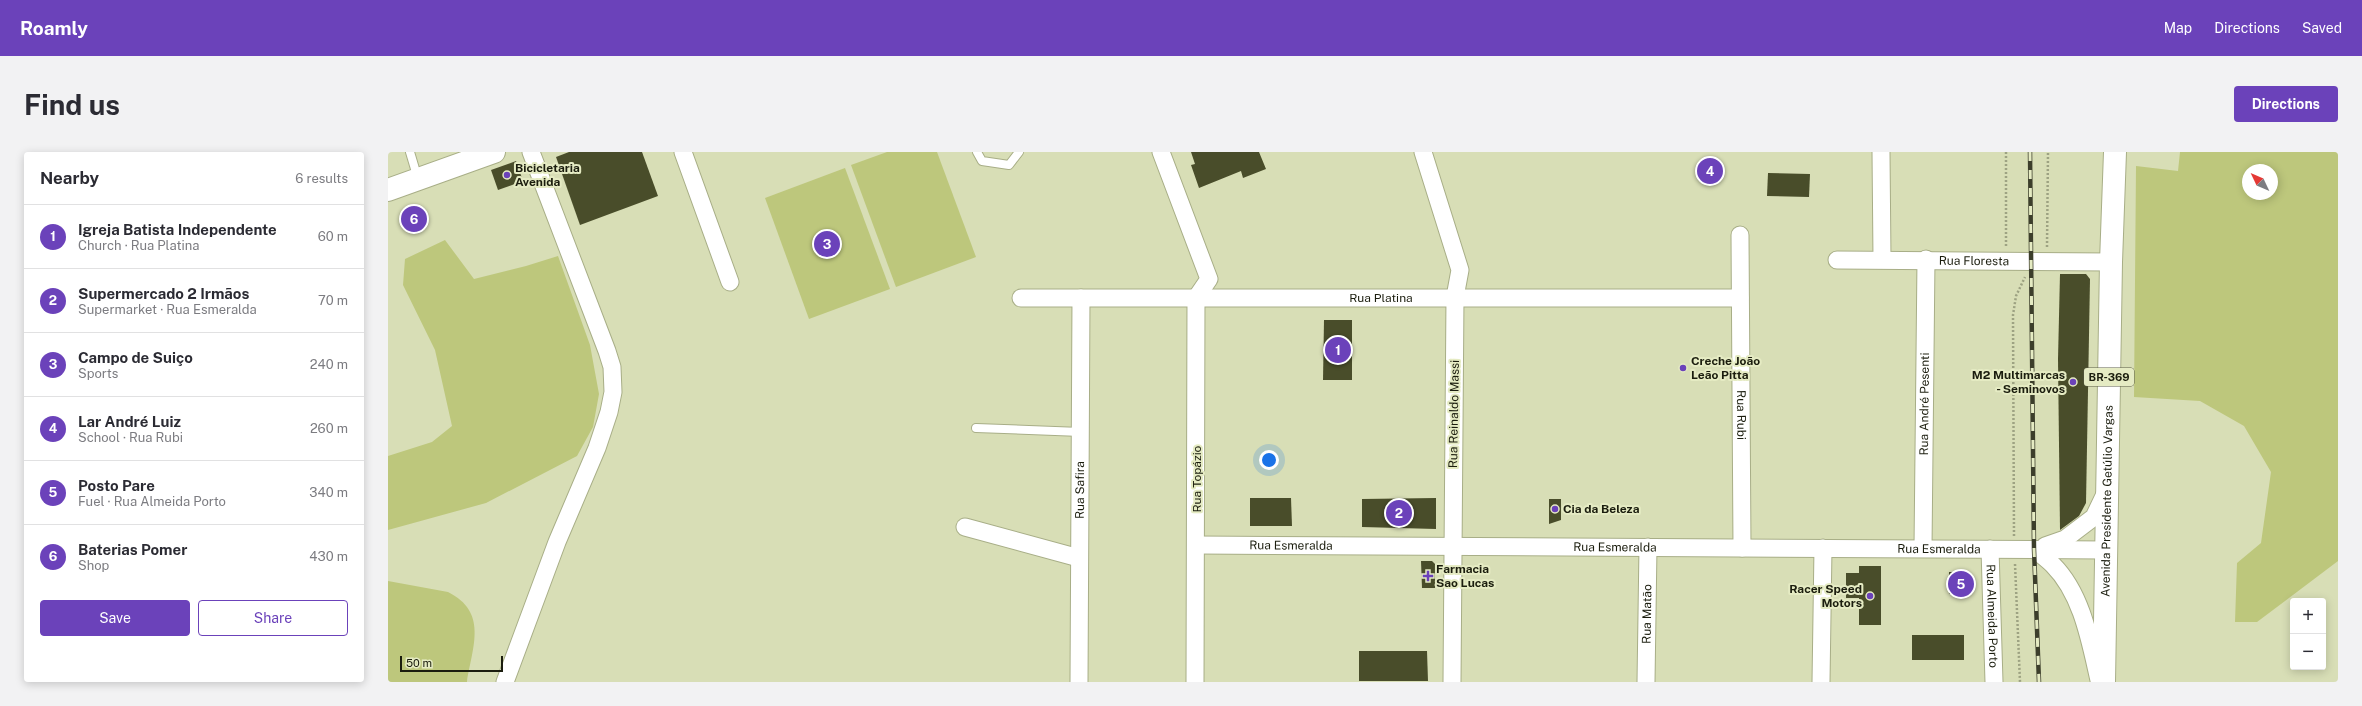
<!DOCTYPE html>
<html lang="en">
<head>
<meta charset="utf-8">
<style>
  :root { --surface:#fff; --page:#f2f2f3; --text:#2b2b33; --muted:#7c7c81; --line:#e1e1e2; --accent:#6b42ba }
  body { margin:0; font-family:"Public Sans",sans-serif; background:var(--page); color:var(--text) }
  .controls { position:absolute; right:12px; bottom:12px; display:grid; overflow:hidden; border-radius:4px; box-shadow:0 2px 10px #0003 }
  .controls button { width:36px; height:36px; display:grid; place-items:center; padding:0; border:0; border-bottom:1px solid var(--line); background:var(--surface); color:var(--text); font:20px sans-serif }
  .compass { position:absolute; left:1854px; top:12px; width:36px; height:36px; border-radius:50%; background:var(--surface); box-shadow:0 2px 10px #0003; rotate:314deg }
  .scale { position:absolute; left:12px; bottom:10px; width:103px; box-sizing:border-box; padding-left:4px; border:2px solid #1b1d0e; border-top:0; font-size:11px; line-height:14px; white-space:nowrap; color:#1b1d0e; -webkit-text-stroke:3px #e5ebc3; paint-order:stroke }
  .you { position:absolute; left:881px; top:308px; width:14px; height:14px; margin:-10px; border:3px solid #fff; border-radius:50%; background:#1a73e8; box-shadow:0 0 0 6px #1a73e833 }
  .badge { display:grid; place-items:center; width:26px; height:26px; border-radius:50%; background:var(--accent); color:#fff; font-size:13px; font-weight:700 }
  .pin { position:absolute; translate:-50% -50%; border:2px solid #fff; box-shadow:0 1px 4px #0006 }
  .list { margin:0; padding:0; list-style:none }
  h2 { display:flex; justify-content:space-between; align-items:center; height:52px; margin:0; padding:0 16px; font-size:17px }
  h2 small { font-size:13px; font-weight:400; color:var(--muted) }
  .list li { display:grid; grid-template-columns:26px 1fr auto; gap:12px; align-items:center; box-sizing:border-box; height:64px; padding:0 16px; border-top:1px solid var(--line) }
  .list b { display:block; font-size:15px; white-space:nowrap }
  .list p { margin:0; font-size:13px; white-space:nowrap; color:var(--muted) }
  .list em { font-size:13px; font-style:normal; color:var(--muted) }
  .actions { display:flex; gap:8px; padding:12px 16px }
  .actions a { flex:1; padding:9px 0; border:1px solid var(--accent); border-radius:4px; text-align:center; font-size:14px; color:var(--accent) }
  .actions .main { background:var(--accent); color:#fff }
  .map { position:relative; flex:none; width:1950px; height:530px; overflow:hidden; border-radius:4px }
  header { display:flex; align-items:center; gap:24px; box-sizing:border-box; height:56px; padding:0 20px; background:var(--accent); color:#fff }
  header strong { font-size:19px }
  nav { display:flex; gap:22px; margin-inline-start:auto; font-size:14px }
  .intro { display:flex; align-items:center; justify-content:space-between; box-sizing:border-box; height:96px; padding:0 24px }
  h1 { margin:0; font-size:28px }
  .button { padding:10px 18px; border-radius:4px; background:var(--accent); color:#fff; font-size:14px; font-weight:700 }
  main { display:flex; gap:24px; padding:0 24px }
  aside { flex:1; background:var(--surface); border-radius:4px; box-shadow:0 2px 10px #0003 }
  .map>svg:first-child { display:block }
  .green { fill:#bdc77c; fill-rule:evenodd }
  .building { fill:#494d2a }
  .lines { fill:none; stroke-linecap:round; stroke-linejoin:round }
  .lane-casing { stroke:#a8ae87; stroke-width:10 }
  .street-casing { stroke:#a8ae87; stroke-width:19 }
  .secondary-casing { stroke:#a8ae87; stroke-width:24 }
  .primary-casing { stroke:#a8ae87; stroke-width:24 }
  .path { stroke:#9da282; stroke-width:2.5; stroke-dasharray:2 2; stroke-linecap:butt }
  .lane { stroke:#fff; stroke-width:8 }
  .street { stroke:#fff; stroke-width:17 }
  .secondary { stroke:#fff; stroke-width:22 }
  .primary { stroke:#fff; stroke-width:22 }
  .rail-casing { stroke:#3c3e2b; stroke-width:4.5 }
  .rail { stroke:#e5ebc3; stroke-width:3; stroke-dasharray:9; stroke-linecap:butt }
  .poi-dot { fill:#6b42ba; stroke:#e5ebc3; stroke-width:1.5 }
  .labels { text-anchor:middle; dominant-baseline:central; stroke-width:4; stroke-linejoin:round; paint-order:stroke }
  .shield { fill:#e5ebc3; stroke:#585b44; stroke-width:1 }
  .shield-label { font-size:11px; font-weight:bold; fill:#1b1d0e }
  .poi-label { font-size:12px; font-weight:bold; fill:#1b1d0e; stroke:#e5ebc3; text-anchor:start }
  .street-label { font-size:12px; fill:#1b1d0e; stroke:#e5ebc3 }
</style>
</head>
<body>
<header>
<strong>Roamly</strong>
<nav><a>Map</a><a>Directions</a><a>Saved</a></nav>
</header>
<div class="intro"><h1>Find us</h1><a class="button">Directions</a></div>
<main>
<aside>
<h2>Nearby<small>6 results</small></h2>
<ul class="list">
<li><span class="badge">1</span><div><b>Igreja Batista Independente</b><p>Church · Rua Platina</p></div><em>60 m</em></li>
<li><span class="badge">2</span><div><b>Supermercado 2 Irmãos</b><p>Supermarket · Rua Esmeralda</p></div><em>70 m</em></li>
<li><span class="badge">3</span><div><b>Campo de Suiço</b><p>Sports</p></div><em>240 m</em></li>
<li><span class="badge">4</span><div><b>Lar André Luiz</b><p>School · Rua Rubi</p></div><em>260 m</em></li>
<li><span class="badge">5</span><div><b>Posto Pare</b><p>Fuel · Rua Almeida Porto</p></div><em>340 m</em></li>
<li><span class="badge">6</span><div><b>Baterias Pomer</b><p>Shop</p></div><em>430 m</em></li>
</ul>
<div class="actions"><a class="main">Save</a><a>Share</a></div>
</aside>
<div class="map">
<svg width="1950" height="530" viewBox="0 0 1950 530">
  <rect width="100%" height="100%" fill="#d8deb6"/>
  <g class="green">
    <path d="M499 0H549L588 105 508 135 463 13Z"/>
    <path d="M1792 0H1950V409L1869 470H1847L1849 411 1873 391 1883 320 1856 274 1812 249 1746 245 1748 14 1790 19ZM1860 18H1884V42H1860Z"/>
    <path d="M457 16 502 137 421 167 377 46Z"/>
    <path d="M57 88 86 127 138 114 170 104 202 193 211 242 205 275 189 304 98 351 0 378V304L44 290 64 274 47 198 15 133 17 107Z"/>
    <path d="M0 429 60 440C100 460 85 494 79 530H0Z"/>
  </g>
  <g class="building">
    <path d="M181 0H254L270 44 192 73 168 5Z"/>
    <path d="M803 0H871L878 17 855 26 853 19 811 36 803 13 807 12Z"/>
    <path d="M128 9 135 29 110 38 103 18Z"/>
    <path d="M1380 21 1422 22 1421 45 1379 44Z"/>
    <path d="M30 57 35 72 21 76 16 62Z"/>
    <path d="M1672 122H1698L1702 127 1698 351 1691 364 1672 378 1670 207Z"/>
    <path d="M936 168H964V228H935Z"/>
    <path d="M862 346H903L904 374H862Z"/>
    <path d="M1048 346V377L974 375V347Z"/>
    <path d="M1161 347H1173V368L1161 372Z"/>
    <path d="M1033 409H1044L1047 412V436H1034Z"/>
    <path d="M1471 414H1493V473H1471V446H1458V421H1471Z"/>
    <rect x="1561" y="420" width="21" height="22"/>
    <rect x="1524" y="483" width="52" height="25"/>
    <path d="M971 499H1039L1040 529H971Z"/>
  </g>
  <g class="lines">
    <g class="lane-casing">
      <g id="lane">
        <path d="M22 0 30 27"/>
        <path d="M589 0 594 9 621 13 631 0"/>
        <path d="M588 276 693 280"/>
      </g>
    </g>
    <g class="street-casing">
      <g id="street">
        <path d="M295 0 342 130"/>
        <path d="M773 0 821 127 808 146 807 530"/>
        <path d="M1035 0 1072 118 1067 145 1064 530"/>
        <path d="M1493 0 1494 107"/>
        <path id="s1" d="M1352 83 1354 396"/>
        <path id="s2" d="M1449 108 1723 110"/>
        <path id="s3" d="M633 146H1352"/>
        <path d="M577 375 691 406"/>
        <path id="s4" d="M809 393 1717 398"/>
        <path d="M1657 394 1677 387 1706 365 1718 340"/>
        <path id="s5" d="M1535 396 1538 107"/>
        <path id="s6" d="M1602 397 1606 530"/>
        <path d="M1646 397C1652 402 1659 407 1665 413 1694 442 1702 489 1711 528"/>
        <path d="M117 530 169 390 209 296 221 260 225 240 224 215 219 199 143 0"/>
        <path id="s7" d="M691 530 693 146"/>
        <path id="s8" d="M1258 530 1260 395"/>
        <path d="M1433 530 1435 396"/>
      </g>
    </g>
    <g class="secondary-casing">
      <path id="secondary" d="M0 38 106 0"/>
    </g>
    <g class="primary-casing">
      <g id="primary">
        <path id="s9" d="M1716 530 1723 110 1727 0"/>
      </g>
    </g>
    <g class="path">
      <path d="M1618 0V95"/>
      <path d="M1659 95 1660 0"/>
      <path d="M1626 384 1625 163 1628 144 1637 125"/>
      <path d="M1627 412 1632 530"/>
    </g>
    <use href="#lane" class="lane"/>
    <use href="#street" class="street"/>
    <use href="#secondary" class="secondary"/>
    <use href="#primary" class="primary"/>
    <g class="rail-casing">
      <path id="rail" d="M1642 0 1646 397 1651 530"/>
    </g>
    <use href="#rail" class="rail"/>
  </g>
  <g class="poi-dot">
    <circle cx="119" cy="23" r="4"/>
    <circle cx="1295" cy="216" r="4"/>
    <circle cx="1685" cy="230" r="4"/>
    <circle cx="1167" cy="357" r="4"/>
    <path d="M1038 418h4v4h4v4h-4v4h-4v-4h-4v-4h4z"/>
    <circle cx="1482" cy="444" r="4"/>
  </g>
  <g class="labels">
    <rect class="shield" x="1696" y="216" width="50" height="18" rx="3"/>
    <g class="shield-label">
      <text x="1721" y="225">BR-369</text>
    </g>
    <g class="poi-label">
      <text x="127" y="16">Bicicletaria<tspan x="127" dy="14">Avenida</tspan></text>
      <text x="1303" y="209">Creche João<tspan x="1303" dy="14">Leão Pitta</tspan></text>
      <text x="1677" y="223" text-anchor="end">M2 Multimarcas<tspan x="1677" dy="14">- Seminovos</tspan></text>
      <text x="1175" y="357">Cia da Beleza</text>
      <text x="1048" y="417">Farmacia<tspan x="1048" dy="14">Sao Lucas</tspan></text>
      <text x="1474" y="437" text-anchor="end">Racer Speed<tspan x="1474" dy="14">Motors</tspan></text>
    </g>
    <g class="street-label">
      <text stroke="none"><textPath href="#s2" startOffset="137">Rua Floresta</textPath></text>
      <text stroke="none"><textPath href="#s3" startOffset="360">Rua Platina</textPath></text>
      <text stroke="none"><textPath href="#s5" startOffset="144">Rua André Pesenti</textPath></text>
      <text transform="translate(1066 262) rotate(-89)">Rua Reinaldo Massi</text>
      <text stroke="none"><textPath href="#s1" startOffset="180">Rua Rubi</textPath></text>
      <text transform="translate(809 327) rotate(-90)">Rua Topázio</text>
      <text stroke="none"><textPath href="#s7" startOffset="192">Rua Safira</textPath></text>
      <text stroke="none"><textPath href="#s9" startOffset="181">Avenida Presidente Getúlio Vargas</textPath></text>
      <text stroke="none"><textPath href="#s4" startOffset="94">Rua Esmeralda</textPath></text>
      <text stroke="none"><textPath href="#s4" startOffset="418">Rua Esmeralda</textPath></text>
      <text stroke="none"><textPath href="#s4" startOffset="742">Rua Esmeralda</textPath></text>
      <text stroke="none"><textPath href="#s8" startOffset="68">Rua Matão</textPath></text>
      <text stroke="none"><textPath href="#s6" startOffset="67">Rua Almeida Porto</textPath></text>
    </g>
  </g>
</svg>
<div class="controls">
<button>+</button>
<button>−</button>
</div>
<svg class="compass" viewBox="-18 -18 36 36"><path d="M0-13l5 13h-10z" fill="#e53935"/><path d="M0 13l5-13h-10z" fill="#7c7c81"/></svg>
<div class="scale">50 m</div>
<div class="you"></div>
<div class="pin badge" style="left:950px;top:198px">1</div>
<div class="pin badge" style="left:1011px;top:361px">2</div>
<div class="pin badge" style="left:439px;top:92px">3</div>
<div class="pin badge" style="left:1322px;top:19px">4</div>
<div class="pin badge" style="left:1573px;top:432px">5</div>
<div class="pin badge" style="left:26px;top:67px">6</div>
</div>
</main>
</body>
</html>
